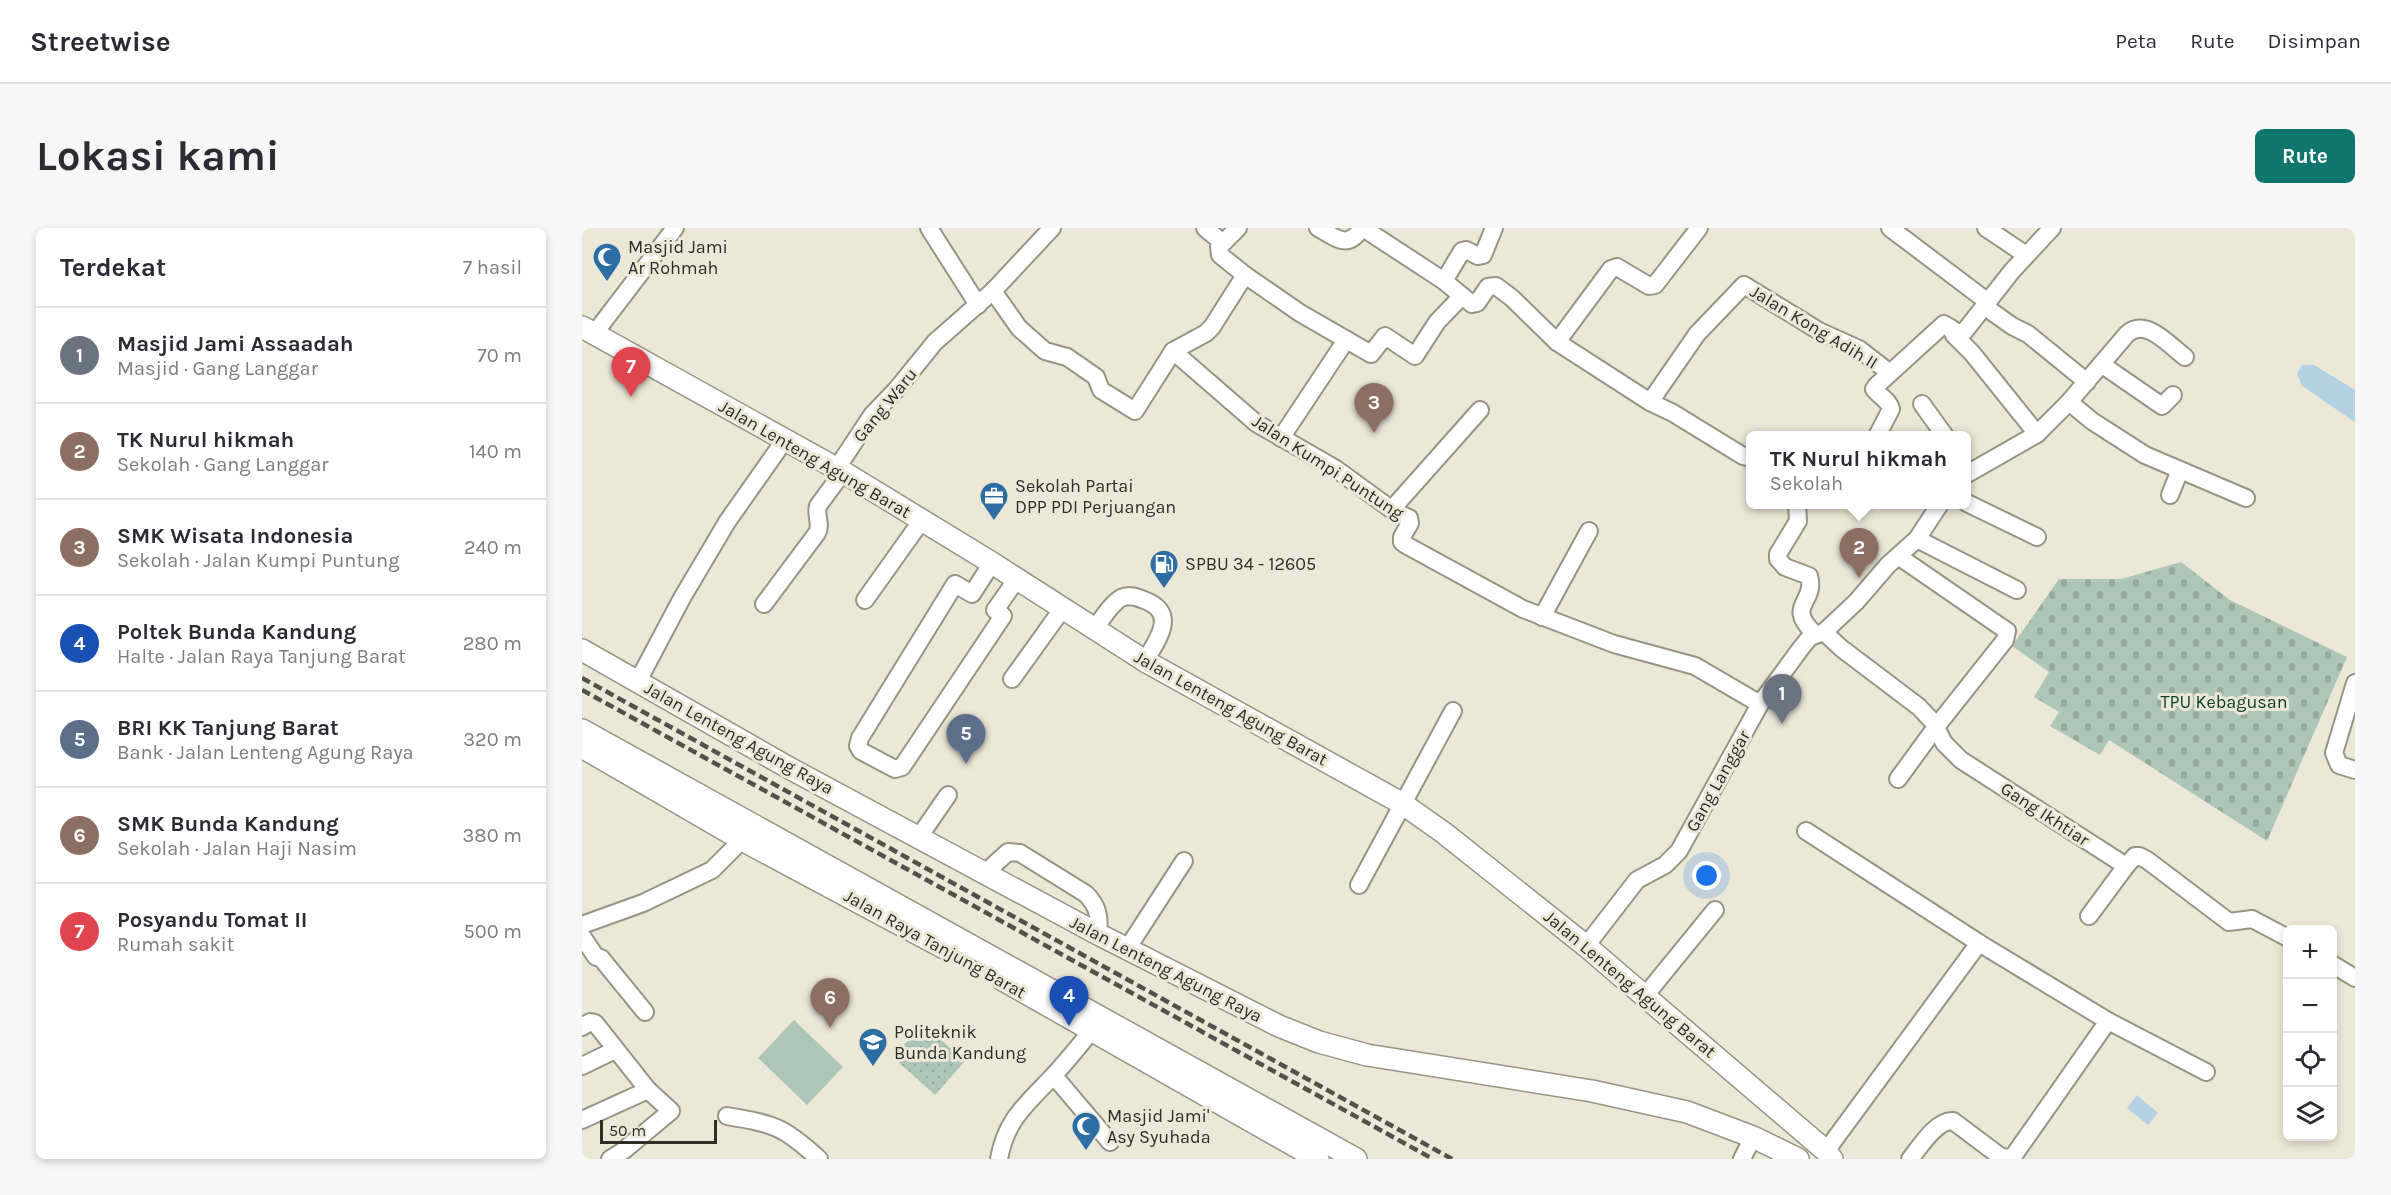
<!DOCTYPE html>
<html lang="id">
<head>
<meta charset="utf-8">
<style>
  :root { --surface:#fff; --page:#f7f7f7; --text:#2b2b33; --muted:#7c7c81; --line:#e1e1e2; --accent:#0f766e }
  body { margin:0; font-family:Karla,sans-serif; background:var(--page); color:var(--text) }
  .controls { position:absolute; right:18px; bottom:18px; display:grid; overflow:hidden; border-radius:9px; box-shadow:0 3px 9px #0003 }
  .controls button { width:54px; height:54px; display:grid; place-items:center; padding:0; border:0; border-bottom:2px solid var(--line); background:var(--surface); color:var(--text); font:30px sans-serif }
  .scale { position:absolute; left:18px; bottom:15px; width:117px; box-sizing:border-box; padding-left:6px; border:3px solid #2f2d27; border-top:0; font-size:16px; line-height:21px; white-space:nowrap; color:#2f2d27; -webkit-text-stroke:4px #ece8d7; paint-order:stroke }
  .you { position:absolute; left:1125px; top:648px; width:21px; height:21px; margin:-15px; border:4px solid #fff; border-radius:50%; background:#1a73e8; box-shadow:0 0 0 9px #1a73e833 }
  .badge { display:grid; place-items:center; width:39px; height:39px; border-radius:50%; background:var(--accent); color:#fff; font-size:20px; font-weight:700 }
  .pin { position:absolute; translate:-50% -50px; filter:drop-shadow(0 2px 3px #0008) }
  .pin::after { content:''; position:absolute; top:32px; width:21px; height:18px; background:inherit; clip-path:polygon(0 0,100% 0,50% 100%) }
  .popup { position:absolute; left:1164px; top:203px; width:225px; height:78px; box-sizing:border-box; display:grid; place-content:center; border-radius:9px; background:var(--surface); filter:drop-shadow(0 2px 4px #0005); font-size:20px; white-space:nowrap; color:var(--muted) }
  .popup b { font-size:22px; color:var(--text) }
  .popup::after { content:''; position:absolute; left:50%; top:100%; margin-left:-12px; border:12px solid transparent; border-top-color:var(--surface) }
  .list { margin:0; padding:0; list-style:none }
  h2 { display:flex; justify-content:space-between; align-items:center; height:78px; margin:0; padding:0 24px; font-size:26px }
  h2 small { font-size:20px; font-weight:400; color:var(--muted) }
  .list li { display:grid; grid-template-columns:39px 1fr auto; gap:18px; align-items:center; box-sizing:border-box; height:96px; padding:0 24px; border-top:2px solid var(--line) }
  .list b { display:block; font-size:22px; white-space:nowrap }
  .list p { margin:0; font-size:20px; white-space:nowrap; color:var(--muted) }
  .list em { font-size:20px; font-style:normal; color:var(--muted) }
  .icon { flex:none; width:33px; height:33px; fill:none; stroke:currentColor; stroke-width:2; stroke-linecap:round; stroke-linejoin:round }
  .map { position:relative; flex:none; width:1773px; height:931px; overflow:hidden; border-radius:9px }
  header { display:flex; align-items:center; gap:36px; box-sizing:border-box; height:84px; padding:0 30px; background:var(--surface); border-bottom:2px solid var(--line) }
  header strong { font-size:28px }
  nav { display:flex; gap:33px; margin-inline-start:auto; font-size:21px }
  .intro { display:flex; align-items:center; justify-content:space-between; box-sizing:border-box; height:144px; padding:0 36px }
  h1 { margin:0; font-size:42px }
  .button { padding:15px 27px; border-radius:9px; background:var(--accent); color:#fff; font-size:21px; font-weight:700 }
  main { display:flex; gap:36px; padding:0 36px }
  aside { flex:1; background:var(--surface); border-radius:9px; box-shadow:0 3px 9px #0003 }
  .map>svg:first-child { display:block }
  .grass { fill:#aec6b7 }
  .cemetery { fill:url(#cemetery-stones) }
  .park { fill:url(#park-dots) }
  .water { fill:#b3d2e4 }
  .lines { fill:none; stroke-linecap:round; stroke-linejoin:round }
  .minor-casing { stroke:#989484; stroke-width:20 }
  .major-casing { stroke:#989484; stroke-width:24 }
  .minor { stroke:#fff; stroke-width:16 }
  .major { stroke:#fff; stroke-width:21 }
  .rail { stroke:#535149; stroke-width:4.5; stroke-dasharray:9 4.5; stroke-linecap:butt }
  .labels { text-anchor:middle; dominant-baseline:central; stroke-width:6; stroke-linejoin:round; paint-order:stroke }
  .poi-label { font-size:18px; fill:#2f2d27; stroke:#ece8d7; text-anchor:start }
  .street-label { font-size:18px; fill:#2f2d27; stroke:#ece8d7 }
  .park-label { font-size:18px; fill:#084027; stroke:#ece8d7 }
</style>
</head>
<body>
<header>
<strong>Streetwise</strong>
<nav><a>Peta</a><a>Rute</a><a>Disimpan</a></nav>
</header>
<div class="intro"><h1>Lokasi kami</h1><a class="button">Rute</a></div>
<main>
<aside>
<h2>Terdekat<small>7 hasil</small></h2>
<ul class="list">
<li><span class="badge" style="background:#6b7280">1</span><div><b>Masjid Jami Assaadah</b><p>Masjid · Gang Langgar</p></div><em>70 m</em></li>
<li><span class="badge" style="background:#8d6e63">2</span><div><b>TK Nurul hikmah</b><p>Sekolah · Gang Langgar</p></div><em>140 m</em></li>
<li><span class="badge" style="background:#8d6e63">3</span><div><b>SMK Wisata Indonesia</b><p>Sekolah · Jalan Kumpi Puntung</p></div><em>240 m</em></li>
<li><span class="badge" style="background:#1a4fb4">4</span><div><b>Poltek Bunda Kandung</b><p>Halte · Jalan Raya Tanjung Barat</p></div><em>280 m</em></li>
<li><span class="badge" style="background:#5c6f8a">5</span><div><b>BRI KK Tanjung Barat</b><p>Bank · Jalan Lenteng Agung Raya</p></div><em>320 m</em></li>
<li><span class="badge" style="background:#8d6e63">6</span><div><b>SMK Bunda Kandung</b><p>Sekolah · Jalan Haji Nasim</p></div><em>380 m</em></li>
<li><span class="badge" style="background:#e0444e">7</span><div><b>Posyandu Tomat II</b><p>Rumah sakit</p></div><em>500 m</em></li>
</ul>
</aside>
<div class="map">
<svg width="1773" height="931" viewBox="0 0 1773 931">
  <defs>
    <pattern id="cemetery-stones" width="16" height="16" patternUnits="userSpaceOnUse" patternTransform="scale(1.5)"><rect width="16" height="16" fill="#aec6b7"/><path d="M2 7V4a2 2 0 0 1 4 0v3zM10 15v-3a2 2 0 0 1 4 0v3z" fill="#96aa9d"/></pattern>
    <pattern id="park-dots" width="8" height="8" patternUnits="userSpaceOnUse" patternTransform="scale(1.5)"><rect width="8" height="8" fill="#aec6b7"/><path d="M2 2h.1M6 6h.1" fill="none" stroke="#96aa9d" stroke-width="1.8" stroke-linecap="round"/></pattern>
  </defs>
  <rect width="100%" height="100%" fill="#ece8d7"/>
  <path class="grass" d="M212 792 261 839 225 877 176 830Z"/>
  <path class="cemetery" d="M1599 334 1648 372 1765 429 1685 613 1527 512 1518 527 1468 498 1477 484 1452 469 1467 444 1430 418 1477 351H1539Z"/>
  <path class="park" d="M341 796 383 833 353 867 311 829Z"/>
  <g class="water">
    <path d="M1720 137H1732L1773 162V194L1720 158 1715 146Z"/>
    <path d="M1555 867 1576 885 1566 897 1545 880Z"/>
  </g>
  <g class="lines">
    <g class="minor-casing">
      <g id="minor">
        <path d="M347 0 396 77"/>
        <path d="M623 0 641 15"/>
        <path d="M736 0C755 10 765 22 780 0"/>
        <path d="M781 0 862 53 890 76 895 75 906 59 914 58 930 70 975 114 1068 174 1091 185 1161 228 1169 230"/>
        <path d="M1308 0 1406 74"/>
        <path d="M1404 0 1444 27"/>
        <path d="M663 47 718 85 789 126 803 108 833 128 855 94 880 68"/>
        <path d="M862 53 880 23 884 22 896 28 901 27 912 0"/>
        <path d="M411 63 437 100 463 123 485 129 514 149 519 162 553 183 591 123 624 105 630 99 663 47 638 27 637 19 656 0"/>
        <path d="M1402 78 1430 98 1446 106 1505 154"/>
        <path d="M1369 100 1372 107 1390 125 1455 206"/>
        <path d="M12 106 93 0"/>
        <path d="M975 114 1029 41 1035 39 1067 58 1073 57 1117 0"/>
        <path d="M591 123 674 195 754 241 813 284 827 290 828 295 820 309V314L824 317 941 381 1032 416 1113 438 1178 476"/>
        <path d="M1519 136 1580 178 1591 167"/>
        <path d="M1068 174 1115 106 1162 57 1237 103 1277 121 1308 145"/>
        <path d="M1487 174 1510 193 1563 227 1664 270"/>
        <path d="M1340 176 1363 208"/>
        <path d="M1295 208 1309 181C1307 172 1297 168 1292 161L1294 158 1362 96 1374 104H1382L1430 43 1470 0"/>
        <path d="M699 210 764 112"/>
        <path d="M255 240 290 187 314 162 353 114 411 63 470 0"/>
        <path d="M1385 246 1455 206 1487 174 1545 106C1564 89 1587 117 1603 129"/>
        <path d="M1588 267 1598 242"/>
        <path d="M1385 275 1455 309"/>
        <path d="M1215 276 1216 293 1196 326V331L1203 339 1227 348C1235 375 1202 377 1233 406"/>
        <path d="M810 281 898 182"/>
        <path d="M1335 311 1435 362"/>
        <path d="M410 335 390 366 373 356 278 510 276 518 279 523 313 541 320 539 421 388 413 382 435 351"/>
        <path d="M283 372 340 292"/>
        <path d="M182 376 235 305C240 296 233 287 236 278L261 244"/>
        <path d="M960 389 1007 303"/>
        <path d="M512 402C519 392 529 376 539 370 547 366 555 369 562 372 597 385 575 412 563 433"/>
        <path d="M1242 404 1259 420 1337 479 1351 494 1362 515 1379 532 1544 638 1553 628H1557L1565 632 1647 694 1670 691 1706 710"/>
        <path d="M430 451 481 380"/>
        <path d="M56 453 100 370 145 294 202 213"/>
        <path d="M1773 455 1752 525 1757 537 1773 542"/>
        <path d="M1316 551 1354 499 1423 412 1425 403 1316 328"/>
        <path d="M1224 603 1397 715 1526 793 1624 844"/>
        <path d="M337 609 366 567"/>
        <path d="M403 645 426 624 438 625 504 666C516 678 518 689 516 706"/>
        <path d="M777 657 871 483"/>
        <path d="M1507 688 1544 638"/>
        <path d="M0 697 61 675 130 642 160 612"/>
        <path d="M0 708 14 729 19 730 63 784"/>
        <path d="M1004 718 1055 652 1083 637 1097 623 1178 476 1219 420 1228 409 1242 404 1274 374 1306 337 1335 311 1358 276"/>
        <path d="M545 721 602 633"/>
        <path d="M1750 736 1773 750"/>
        <path d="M1062 769 1133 682"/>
        <path d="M0 799 8 794 13 795 66 862 89 883 41 923 28 931"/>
        <path d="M0 838 33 822"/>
        <path d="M472 848 528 914"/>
        <path d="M145 888C192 896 201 898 237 931"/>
        <path d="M0 892 66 862"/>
        <path d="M1244 923 1397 715"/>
        <path d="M417 931C424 891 445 876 471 848 485 833 498 817 510 802"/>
        <path d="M1160 931 1171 909"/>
        <path d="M1328 931C1338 919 1354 892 1371 893L1419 929 1430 930 1526 793"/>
      </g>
    </g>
    <g class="major-casing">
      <g id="major">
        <path d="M0 99 261 244 410 335 563 433 821 576 862 605 1004 718 1244 923 1250 931"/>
        <path d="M0 422 209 541 516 706 697 798 737 814 785 827 1010 863 1105 884 1171 909 1216 931"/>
        <path d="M0 502 774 931"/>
        <path d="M0 519 160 612 364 721"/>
        <path d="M421 752 736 931"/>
      </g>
    </g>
    <use href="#minor" class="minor"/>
    <use href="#major" class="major"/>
    <g class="rail">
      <path d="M0 450 870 931"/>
      <path d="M0 462 851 931"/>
    </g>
  </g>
  <defs>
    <g id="mosque-pin" transform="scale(1.5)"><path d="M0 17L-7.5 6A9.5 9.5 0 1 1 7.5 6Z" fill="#2c6ea4" stroke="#ece8d7"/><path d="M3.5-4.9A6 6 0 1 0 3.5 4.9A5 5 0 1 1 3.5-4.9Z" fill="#fff"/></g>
    <g id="office-pin" transform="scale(1.5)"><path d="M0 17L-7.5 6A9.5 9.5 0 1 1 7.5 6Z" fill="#2c6ea4" stroke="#ece8d7"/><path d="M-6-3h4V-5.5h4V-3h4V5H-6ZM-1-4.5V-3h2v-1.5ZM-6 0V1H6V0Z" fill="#fff"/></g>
    <g id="fuel-pin" transform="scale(1.5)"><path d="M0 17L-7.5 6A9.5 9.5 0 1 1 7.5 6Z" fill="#2c6ea4" stroke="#ece8d7"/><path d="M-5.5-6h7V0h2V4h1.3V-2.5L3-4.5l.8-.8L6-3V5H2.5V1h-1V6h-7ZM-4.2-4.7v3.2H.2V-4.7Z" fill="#fff"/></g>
    <g id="university-pin" transform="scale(1.5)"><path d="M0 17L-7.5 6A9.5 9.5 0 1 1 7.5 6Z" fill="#2c6ea4" stroke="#ece8d7"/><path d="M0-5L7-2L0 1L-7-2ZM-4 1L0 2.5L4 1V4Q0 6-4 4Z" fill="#fff"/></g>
  </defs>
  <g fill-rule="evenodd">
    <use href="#mosque-pin" x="25" y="29"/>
    <use href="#office-pin" x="412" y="268"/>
    <use href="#fuel-pin" x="582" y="336"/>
    <use href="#university-pin" x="291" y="814"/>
    <use href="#mosque-pin" x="504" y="898"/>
  </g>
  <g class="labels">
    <g class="poi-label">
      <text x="46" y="19">Masjid Jami<tspan x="46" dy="21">Ar Rohmah</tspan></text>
      <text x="433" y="258">Sekolah Partai<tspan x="433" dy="21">DPP PDI Perjuangan</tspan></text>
      <text x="603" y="336">SPBU 34 - 12605</text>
      <text x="312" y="804">Politeknik<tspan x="312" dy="21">Bunda Kandung</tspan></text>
      <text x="525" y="888">Masjid Jami'<tspan x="525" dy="21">Asy Syuhada</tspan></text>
    </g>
    <g class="street-label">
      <text transform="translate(1232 99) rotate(31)">Jalan Kong Adih II</text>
      <text transform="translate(303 177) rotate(-51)">Gang Waru</text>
      <text transform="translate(233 231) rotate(30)">Jalan Lenteng Agung Barat</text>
      <text transform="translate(746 239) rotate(33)">Jalan Kumpi Puntung</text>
      <text transform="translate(649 480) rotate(29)">Jalan Lenteng Agung Barat</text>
      <text transform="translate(157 510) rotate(29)">Jalan Lenteng Agung Raya</text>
      <text transform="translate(1136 553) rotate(-61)">Gang Langgar</text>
      <text transform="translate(1463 586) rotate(33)">Gang Ikhtiar</text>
      <text transform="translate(353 716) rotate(29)">Jalan Raya Tanjung Barat</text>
      <text transform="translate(584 741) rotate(27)">Jalan Lenteng Agung Raya</text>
      <text transform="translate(1048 756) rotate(40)">Jalan Lenteng Agung Barat</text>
    </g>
    <g class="park-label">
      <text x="1642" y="474">TPU Kebagusan</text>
    </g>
  </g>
</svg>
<div class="controls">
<button>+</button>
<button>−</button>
<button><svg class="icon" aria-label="locate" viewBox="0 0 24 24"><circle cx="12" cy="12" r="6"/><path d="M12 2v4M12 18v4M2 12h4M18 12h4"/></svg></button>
<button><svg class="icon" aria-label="layers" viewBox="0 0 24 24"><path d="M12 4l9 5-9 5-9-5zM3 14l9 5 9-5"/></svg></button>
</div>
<div class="scale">50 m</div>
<div class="you"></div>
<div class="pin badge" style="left:1200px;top:496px;background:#6b7280">1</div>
<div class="pin badge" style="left:1277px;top:350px;background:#8d6e63">2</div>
<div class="popup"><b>TK Nurul hikmah</b>Sekolah</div>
<div class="pin badge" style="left:792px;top:205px;background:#8d6e63">3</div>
<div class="pin badge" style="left:487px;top:798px;background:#1a4fb4">4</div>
<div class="pin badge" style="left:384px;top:536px;background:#5c6f8a">5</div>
<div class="pin badge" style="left:248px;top:800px;background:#8d6e63">6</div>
<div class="pin badge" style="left:49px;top:169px;background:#e0444e">7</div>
</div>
</main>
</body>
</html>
